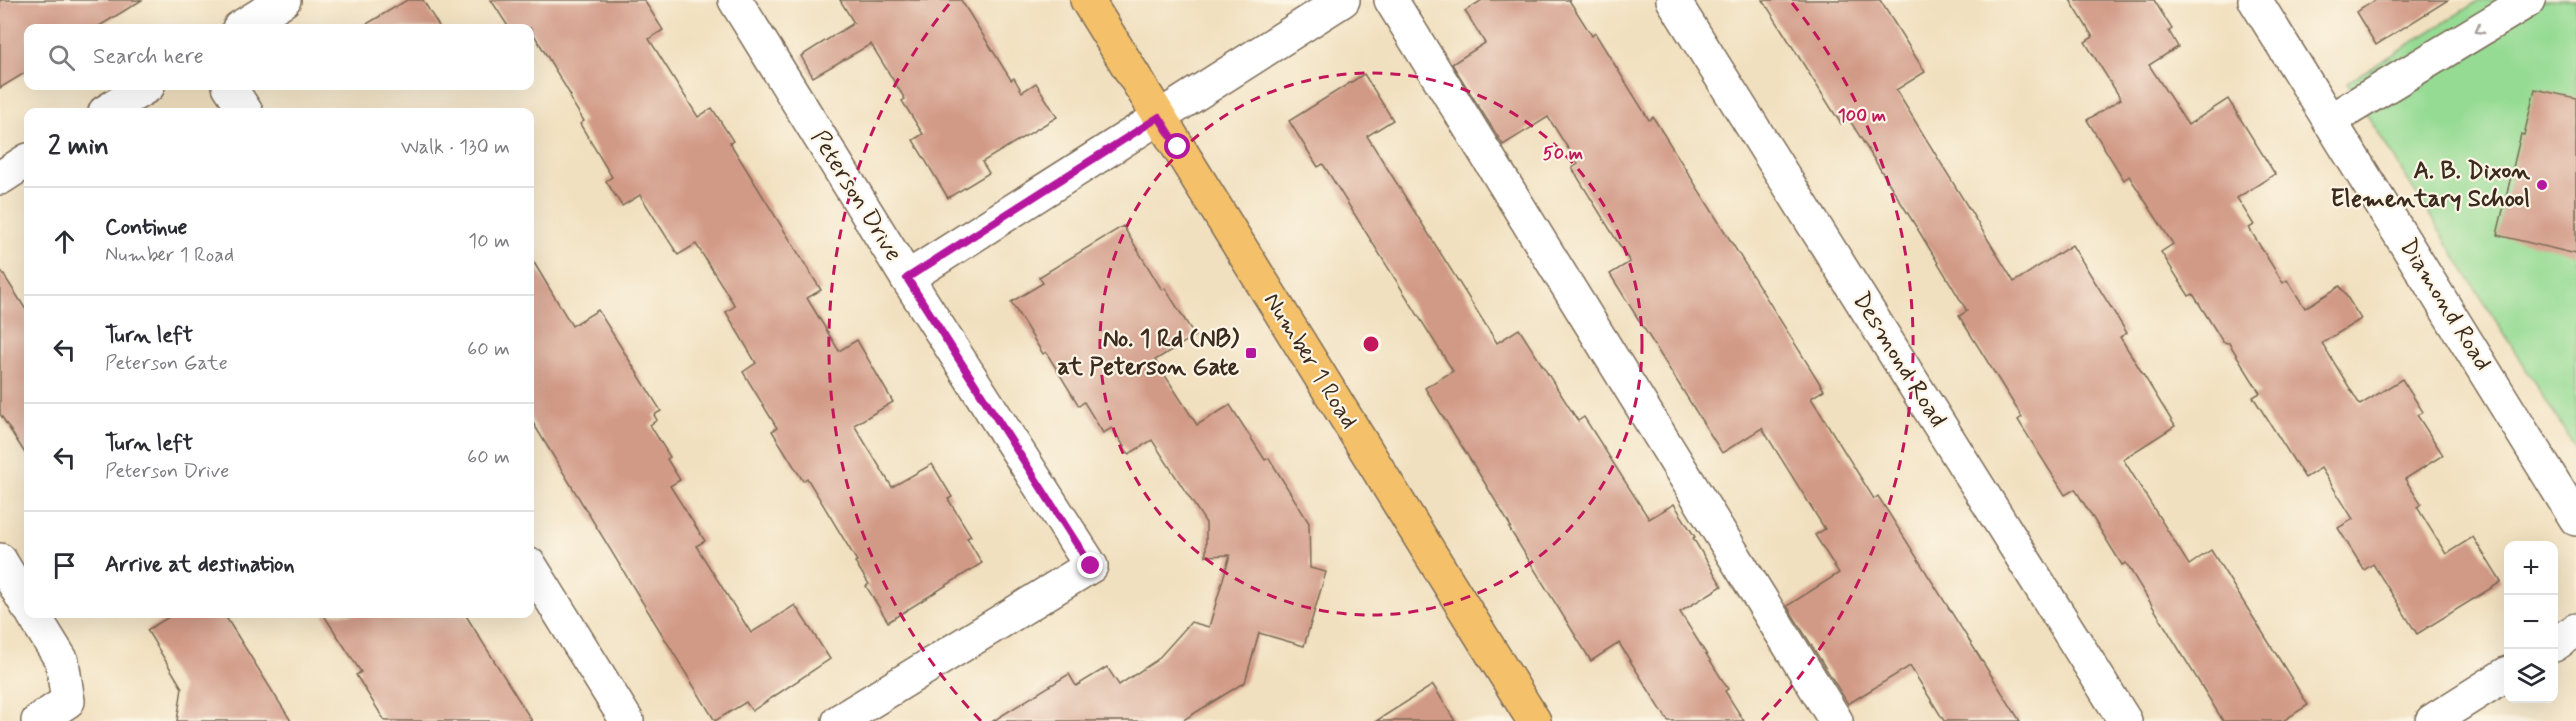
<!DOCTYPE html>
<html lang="en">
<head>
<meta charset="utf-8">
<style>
  :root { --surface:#fff; --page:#f2f2f3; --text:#2b2b33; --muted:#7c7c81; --line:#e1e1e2 }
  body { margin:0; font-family:Mynerve,sans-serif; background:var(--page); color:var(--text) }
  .controls { position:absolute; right:18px; bottom:18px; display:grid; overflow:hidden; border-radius:12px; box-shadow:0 6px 24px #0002 }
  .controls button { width:54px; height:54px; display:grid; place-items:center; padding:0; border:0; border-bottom:2px solid var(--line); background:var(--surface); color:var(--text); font:30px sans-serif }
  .stop { position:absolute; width:18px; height:18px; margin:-14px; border:4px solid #b5179e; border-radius:50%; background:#fff }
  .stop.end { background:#b5179e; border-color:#fff; box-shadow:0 2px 6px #0008 }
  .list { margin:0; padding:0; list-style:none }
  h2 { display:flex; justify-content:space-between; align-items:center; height:78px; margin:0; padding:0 24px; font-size:26px }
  h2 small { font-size:20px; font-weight:400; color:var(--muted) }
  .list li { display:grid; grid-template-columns:39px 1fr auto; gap:18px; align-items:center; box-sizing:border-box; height:108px; padding:0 24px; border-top:2px solid var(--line) }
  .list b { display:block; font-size:22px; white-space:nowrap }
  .list p { margin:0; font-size:20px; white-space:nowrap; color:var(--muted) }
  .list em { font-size:20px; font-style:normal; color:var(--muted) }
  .icon { flex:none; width:33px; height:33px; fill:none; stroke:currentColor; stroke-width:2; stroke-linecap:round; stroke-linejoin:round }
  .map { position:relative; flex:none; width:2576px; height:721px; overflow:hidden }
  .search { position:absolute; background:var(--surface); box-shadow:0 6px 24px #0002; left:24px; top:24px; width:510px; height:66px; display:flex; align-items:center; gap:15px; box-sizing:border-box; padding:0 21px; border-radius:12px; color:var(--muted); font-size:22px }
  .panel { position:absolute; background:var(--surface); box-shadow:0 6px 24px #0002; left:24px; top:108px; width:510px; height:510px; border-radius:12px }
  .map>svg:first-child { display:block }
  .green { fill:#96db94; stroke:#688259; stroke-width:1.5 }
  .building { fill:#d19a86 }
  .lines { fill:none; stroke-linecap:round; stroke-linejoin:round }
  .minor-casing { stroke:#7b6a56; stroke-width:36 }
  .major-casing { stroke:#7b6a56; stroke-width:36 }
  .minor { stroke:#fff; stroke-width:33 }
  .major { stroke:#f4c16a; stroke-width:33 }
  .oneway { stroke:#a79f9a }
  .route { stroke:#b5179e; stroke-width:8 }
  .ring { fill:none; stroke:#c2185b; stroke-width:3; stroke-dasharray:10 8 }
  .poi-dot { fill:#b5179e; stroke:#fcf5e5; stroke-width:2 }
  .labels { text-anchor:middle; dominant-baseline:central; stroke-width:4.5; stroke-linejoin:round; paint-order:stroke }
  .poi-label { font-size:24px; font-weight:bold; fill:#3b2a1e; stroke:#fcf5e5; text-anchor:end }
  .street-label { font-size:24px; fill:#3b2a1e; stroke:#fcf5e5 }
  .centre { fill:#c2185b; stroke:#fcf5e5; stroke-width:3 }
  .ring-label { font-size:18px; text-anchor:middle; font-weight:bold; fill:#c2185b; stroke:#fcf5e5; stroke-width:4.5; stroke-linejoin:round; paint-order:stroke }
</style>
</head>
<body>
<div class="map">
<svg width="2576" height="721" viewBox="0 0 2576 721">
  <rect width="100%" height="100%" fill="#fcf5e5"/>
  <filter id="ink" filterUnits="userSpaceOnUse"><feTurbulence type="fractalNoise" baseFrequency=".0167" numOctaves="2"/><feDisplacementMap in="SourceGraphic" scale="12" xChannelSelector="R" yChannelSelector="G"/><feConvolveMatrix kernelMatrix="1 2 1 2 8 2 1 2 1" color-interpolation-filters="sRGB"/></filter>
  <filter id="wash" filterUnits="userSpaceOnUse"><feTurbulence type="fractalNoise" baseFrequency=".008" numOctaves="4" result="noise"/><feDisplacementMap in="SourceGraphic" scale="24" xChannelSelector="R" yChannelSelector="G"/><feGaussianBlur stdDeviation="1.35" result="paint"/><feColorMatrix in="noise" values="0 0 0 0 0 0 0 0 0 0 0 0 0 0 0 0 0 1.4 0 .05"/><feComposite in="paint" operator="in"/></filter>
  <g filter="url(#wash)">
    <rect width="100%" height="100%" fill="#f1e0bf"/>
    <path class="green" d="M2480 0H2576V449L2347 83Z"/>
    <g id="blocks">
      <g class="building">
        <path d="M0 0H142L96 28H28V71L0 88Z"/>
        <path d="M407 0H423L440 28H360Z"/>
        <path d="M491 0H644L663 30 649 39 698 117 712 108 733 141 730 143 821 290 807 298 839 351 857 340 893 402 854 425 892 487 932 464 952 497 948 499 971 536 967 538 982 563 888 622 866 586 869 584 855 562 857 561 807 478 803 481 772 431 777 428 743 372 756 363 726 312 735 306 696 244 678 255 640 195 622 206 606 181 612 177 580 124 584 121 569 97 571 96 530 28H509Z"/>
        <path d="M840 0H961L1011 80 1014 78 1022 92 1036 83 1057 117 982 162 989 173 948 198 913 140 923 134 902 101 905 99 871 44 813 77 801 56 854 23Z"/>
        <path d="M1482 0H1569L1592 36 1595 33 1649 120 1653 117 1824 390 1811 398 1874 499 1878 496 2020 721H1944L1910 666 1848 704 1787 606 1839 573 1815 535 1825 529 1762 428 1722 453 1610 274 1630 262 1572 168 1578 164 1548 117 1503 145 1452 64 1485 43 1465 11Z"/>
        <path d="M1763 0H1880L1925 72 1896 90 2014 282 2072 245 2127 333 2120 337 2175 426 2123 459 2189 565 2211 550 2308 705 2283 721H2223L2126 563 2122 565 2075 489 2065 495 2018 420 2022 417 1959 316 1967 311 1920 233 1849 119 1841 124Z"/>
        <path d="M2070 0H2154L2172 29 2169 31 2178 47 2149 65 2188 125 2228 99 2275 174 2237 198 2254 225 2249 228 2283 283 2287 280 2305 308 2340 286 2361 319 2322 343 2360 405 2402 379 2423 412 2417 415 2443 455 2405 479 2421 504 2417 507 2446 554 2473 537 2501 582 2417 634 2373 564 2364 570 2338 528 2353 519 2321 468 2305 478 2253 397 2260 393 2229 343 2223 342 2193 294 2189 296 2161 252 2173 244 2129 176 2124 180 2087 120 2121 99 2085 42 2093 37Z"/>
        <path d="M2376 0H2448L2376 45 2356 12Z"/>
        <path d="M1364 74 1393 120 1367 136 1497 343 1519 329 1578 421 1584 417 1649 519 1674 504 1695 537 1693 538 1722 586 1680 612 1728 689 1725 691 1744 721H1668L1619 643 1591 661 1509 528 1511 527 1483 480 1425 388 1453 371 1323 164 1318 167 1289 121Z"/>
        <path d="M2535 89 2576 98V254L2497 235 2521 134 2524 135Z"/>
        <path d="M1123 226 1162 290 1165 288 1195 336 1155 360 1197 425 1230 405 1265 460 1269 458 1309 523 1310 568 1326 572 1304 646 1259 633 1245 682 1182 721H993L1069 674 1076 686 1107 667 1119 685 1157 660 1191 622 1209 627 1230 555 1206 556V523L1152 440 1129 454 1112 428 1103 433 1084 402 1079 406 1046 352 1043 354 1011 302 1043 283 1039 277Z"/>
        <path d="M530 256 572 326 598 310 661 411 654 415 657 420 650 425 670 457 667 459 680 480 670 486 705 541 696 546 751 633 795 605 830 659 752 711 746 702 715 721 530 418Z"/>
        <path d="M0 269 28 313V458L0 414Z"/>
        <path d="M174 614H224L291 721H177L182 688 147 630Z"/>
        <path d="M323 614H465L532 721H385L356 675 361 672Z"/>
        <path d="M1433 685 1455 721H1376Z"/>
      </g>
    </g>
  </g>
  <g filter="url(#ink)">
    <use href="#blocks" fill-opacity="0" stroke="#7b6a56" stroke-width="1.5"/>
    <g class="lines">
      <g class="minor-casing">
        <g id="minor">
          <path d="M735 0 907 278 1091 566 839 721"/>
          <path d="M1391 0 1836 721"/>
          <path d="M1673 0 2125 721"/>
          <path d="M2255 0 2576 519"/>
          <path d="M239 28 284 0"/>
          <path d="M229 86 246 112"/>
          <path d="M105 112 148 86"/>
          <path d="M2329 121 2529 0"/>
          <path d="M0 178 28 160"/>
          <path d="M907 278 1343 0"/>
          <path d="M0 560 28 607"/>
          <path d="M530 565 627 721"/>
          <path d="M33 614 62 661 68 701 38 721"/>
          <path d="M2554 645 2576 630"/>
          <path d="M2432 721 2508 673"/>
        </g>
      </g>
      <g class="major-casing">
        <path id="major" d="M1087 0 1534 721"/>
      </g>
      <use href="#minor" class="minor"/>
      <use href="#major" class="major"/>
    </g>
    <defs><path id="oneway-chevron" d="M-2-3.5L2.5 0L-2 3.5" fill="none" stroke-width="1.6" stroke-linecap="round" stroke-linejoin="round" transform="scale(1.5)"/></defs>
    <use class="oneway" href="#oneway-chevron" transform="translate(2479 30) rotate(149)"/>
  </g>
  <g class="lines" filter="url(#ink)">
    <path class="route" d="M1091 566 907 278 1159 117 1178 147"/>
  </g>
  <g class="ring">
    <circle cx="1371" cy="344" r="271"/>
    <path d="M981 721A542 542 0 0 1 950 3M1792 3A542 542 0 0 1 1761 721"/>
  </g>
  <g class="poi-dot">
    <circle cx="2542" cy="185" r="6"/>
    <rect x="1245" y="347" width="12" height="12" rx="3"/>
  </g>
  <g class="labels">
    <g class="poi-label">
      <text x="2530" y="171">A. B. Dixon<tspan x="2530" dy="28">Elementary School</tspan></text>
      <text x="1239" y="339">No. 1 Rd (NB)<tspan x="1239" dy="28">at Peterson Gate</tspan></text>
    </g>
    <g class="street-label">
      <text transform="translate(856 196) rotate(58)">Peterson Drive</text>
      <text transform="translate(2445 305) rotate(58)">Diamond Road</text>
      <text transform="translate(1899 360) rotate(58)">Desmond Road</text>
      <text transform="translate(1310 361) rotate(58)">Number 1 Road</text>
    </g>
  </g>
  <circle cx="1371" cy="344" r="9" class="centre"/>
  <g class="ring-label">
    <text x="1862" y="121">100 m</text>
    <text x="1563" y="159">50 m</text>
  </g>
</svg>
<div class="controls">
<button>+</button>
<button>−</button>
<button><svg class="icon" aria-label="layers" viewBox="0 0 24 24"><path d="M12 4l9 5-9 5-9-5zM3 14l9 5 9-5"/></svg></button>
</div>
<div class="stop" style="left:1178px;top:147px"></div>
<div class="stop end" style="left:1091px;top:566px"></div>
<div class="search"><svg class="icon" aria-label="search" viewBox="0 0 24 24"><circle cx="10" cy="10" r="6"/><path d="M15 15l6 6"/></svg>Search here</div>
<section class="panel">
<h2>2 min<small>Walk · 130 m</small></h2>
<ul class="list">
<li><svg class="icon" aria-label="ahead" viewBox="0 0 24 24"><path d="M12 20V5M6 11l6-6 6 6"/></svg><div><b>Continue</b><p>Number 1 Road</p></div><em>10 m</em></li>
<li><svg class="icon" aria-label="left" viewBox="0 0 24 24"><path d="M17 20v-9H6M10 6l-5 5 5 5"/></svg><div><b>Turn left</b><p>Peterson Gate</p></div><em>60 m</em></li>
<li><svg class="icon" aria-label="left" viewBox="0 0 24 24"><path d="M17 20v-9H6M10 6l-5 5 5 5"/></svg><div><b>Turn left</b><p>Peterson Drive</p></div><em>60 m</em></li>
<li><svg class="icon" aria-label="arrive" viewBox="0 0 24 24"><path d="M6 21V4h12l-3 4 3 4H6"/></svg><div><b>Arrive at destination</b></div></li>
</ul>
</section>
</div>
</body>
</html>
